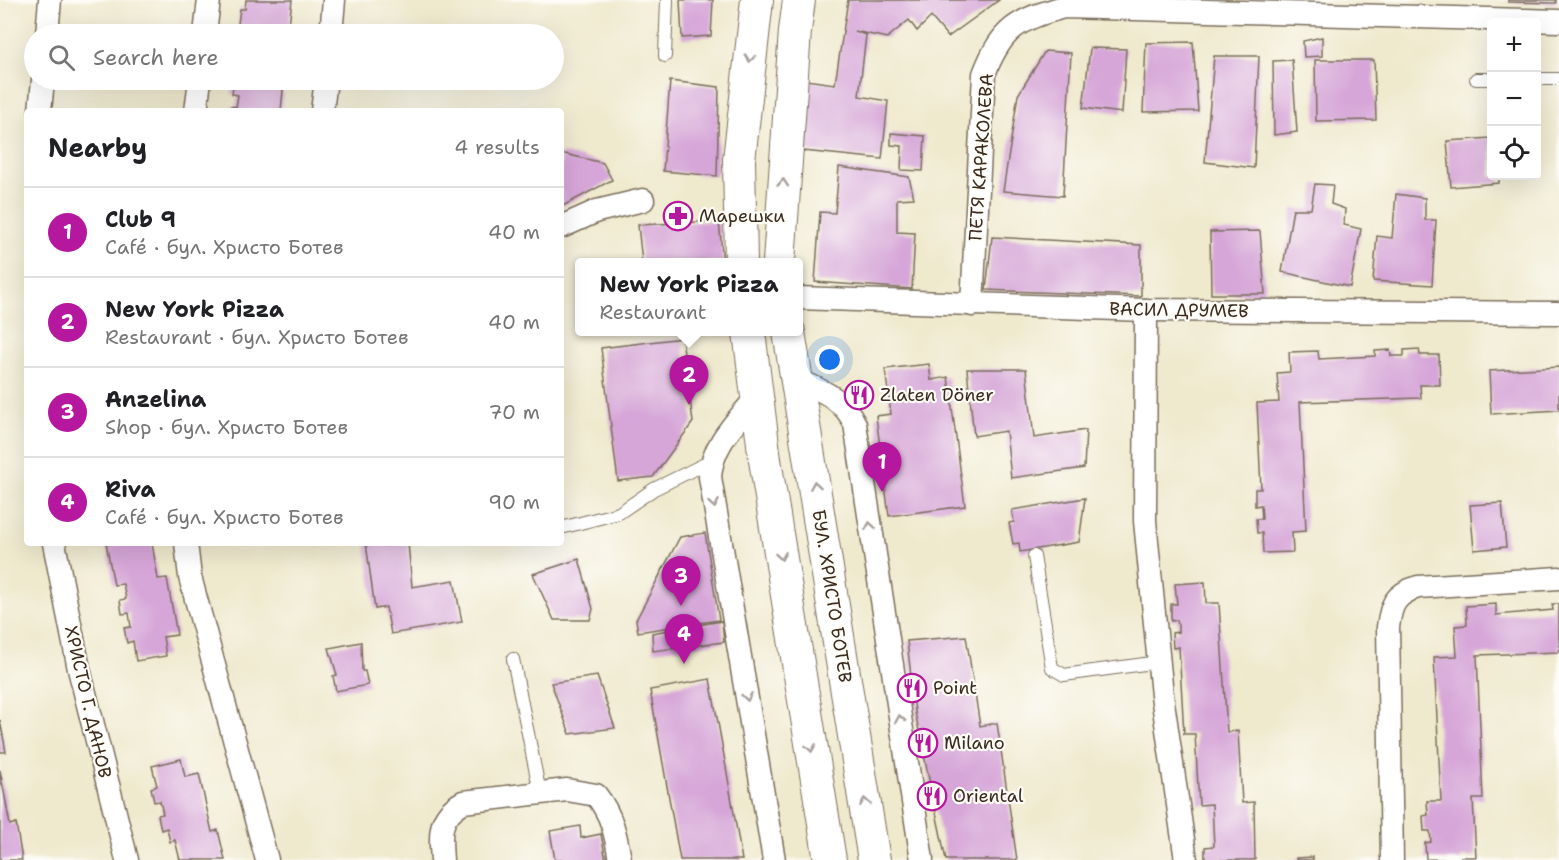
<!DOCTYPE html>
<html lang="en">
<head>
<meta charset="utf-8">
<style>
  :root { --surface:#fff; --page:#f2f2f2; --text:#202124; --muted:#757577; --line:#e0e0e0; --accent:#b5179e }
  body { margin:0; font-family:"Shantell Sans",sans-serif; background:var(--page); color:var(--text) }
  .controls { position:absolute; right:18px; top:18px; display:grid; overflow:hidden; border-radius:6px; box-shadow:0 6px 24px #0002 }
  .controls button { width:54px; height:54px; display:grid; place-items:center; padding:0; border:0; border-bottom:2px solid var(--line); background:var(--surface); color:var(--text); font:30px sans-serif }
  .you { position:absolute; left:830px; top:360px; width:21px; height:21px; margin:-15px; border:4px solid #fff; border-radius:50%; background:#1a73e8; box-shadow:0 0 0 9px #1a73e833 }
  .badge { display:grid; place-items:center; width:39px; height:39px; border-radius:50%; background:var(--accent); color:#fff; font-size:20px; font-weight:700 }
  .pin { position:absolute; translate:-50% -50px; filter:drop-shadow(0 2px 3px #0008) }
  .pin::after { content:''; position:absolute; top:32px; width:21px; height:18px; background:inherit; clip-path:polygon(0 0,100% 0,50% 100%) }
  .popup { position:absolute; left:575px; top:258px; width:228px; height:78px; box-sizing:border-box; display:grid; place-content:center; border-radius:6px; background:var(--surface); filter:drop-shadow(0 2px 4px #0005); font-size:20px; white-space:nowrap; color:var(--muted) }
  .popup b { font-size:22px; color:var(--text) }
  .popup::after { content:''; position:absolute; left:50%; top:100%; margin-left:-12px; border:12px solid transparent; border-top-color:var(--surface) }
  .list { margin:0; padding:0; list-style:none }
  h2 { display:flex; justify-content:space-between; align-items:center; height:78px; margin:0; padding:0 24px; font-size:26px }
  h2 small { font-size:20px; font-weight:400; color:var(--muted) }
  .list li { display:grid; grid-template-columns:39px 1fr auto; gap:18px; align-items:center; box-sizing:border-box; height:90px; padding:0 24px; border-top:2px solid var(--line) }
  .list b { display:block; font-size:22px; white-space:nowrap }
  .list p { margin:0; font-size:20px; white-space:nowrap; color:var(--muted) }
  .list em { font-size:20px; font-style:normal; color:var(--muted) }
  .icon { flex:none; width:33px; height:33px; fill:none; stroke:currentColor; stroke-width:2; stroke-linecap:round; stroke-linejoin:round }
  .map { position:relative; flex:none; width:1559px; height:860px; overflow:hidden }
  .search { position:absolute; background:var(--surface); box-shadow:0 6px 24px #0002; left:24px; top:24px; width:540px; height:66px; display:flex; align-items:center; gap:15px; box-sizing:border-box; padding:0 21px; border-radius:33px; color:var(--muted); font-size:22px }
  .panel { position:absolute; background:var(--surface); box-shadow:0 6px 24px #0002; left:24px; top:108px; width:540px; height:438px; border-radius:6px }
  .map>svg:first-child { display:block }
  .building { fill:#d6a6d8 }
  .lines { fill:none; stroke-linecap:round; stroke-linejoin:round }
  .lane-casing { stroke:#7a6d5b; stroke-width:14 }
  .street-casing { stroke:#7a6d5b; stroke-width:25 }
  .secondary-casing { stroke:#7a6d5b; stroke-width:34 }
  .lane { stroke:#fff; stroke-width:12 }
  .street { stroke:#fff; stroke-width:22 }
  .secondary { stroke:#fff; stroke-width:32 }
  .oneway { stroke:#a79f9a }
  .labels { text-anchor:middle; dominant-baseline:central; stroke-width:4.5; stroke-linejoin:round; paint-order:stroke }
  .street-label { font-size:18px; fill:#3b2a1e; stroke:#fdfcf7 }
  .poi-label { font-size:18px; fill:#3b2a1e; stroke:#fdfcf7; text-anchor:start }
</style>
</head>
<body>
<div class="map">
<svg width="1559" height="860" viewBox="0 0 1559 860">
  <rect width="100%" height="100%" fill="#fdfcf7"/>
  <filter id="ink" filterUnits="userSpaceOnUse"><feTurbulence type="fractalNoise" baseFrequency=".0167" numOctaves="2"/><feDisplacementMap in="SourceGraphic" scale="12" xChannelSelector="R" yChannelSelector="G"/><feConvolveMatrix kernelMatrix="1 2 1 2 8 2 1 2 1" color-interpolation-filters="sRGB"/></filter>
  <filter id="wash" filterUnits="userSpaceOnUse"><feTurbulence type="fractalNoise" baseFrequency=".008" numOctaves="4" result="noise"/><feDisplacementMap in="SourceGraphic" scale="24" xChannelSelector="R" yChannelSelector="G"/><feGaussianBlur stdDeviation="1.35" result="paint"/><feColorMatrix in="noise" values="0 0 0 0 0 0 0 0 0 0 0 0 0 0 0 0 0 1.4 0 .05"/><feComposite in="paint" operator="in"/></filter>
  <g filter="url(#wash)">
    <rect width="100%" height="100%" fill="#efe9cd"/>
    <g id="blocks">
      <g class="building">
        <path d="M246 0H292L288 34H243L244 25 238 24 240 9H245Z"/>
        <path d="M680 0H713L711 36 682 38Z"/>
        <path d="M848 0H999L948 37 931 17 917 31 909 20 887 38 854 31 866 35 859 96 888 101 882 159 803 151 806 80 835 84Z"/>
        <path d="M1508 0H1556V3L1508 2Z"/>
        <path d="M1322 37V56L1304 57 1303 41Z"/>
        <path d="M1193 42 1198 111 1143 112 1146 43Z"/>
        <path d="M1090 48 1126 49 1122 113 1083 108Z"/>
        <path d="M1045 51 1071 53 1063 196 1003 191 1018 95Z"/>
        <path d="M1214 56H1259L1254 168 1205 162Z"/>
        <path d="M1292 60 1297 132 1274 135 1273 61Z"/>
        <path d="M1315 60H1374L1376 120 1316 121Z"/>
        <path d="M234 80H284L281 111H231V106L236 107 238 95 232 94Z"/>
        <path d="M670 81 719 87 717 176 663 171Z"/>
        <path d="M891 133 925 136 923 171 901 170 902 146 891 145Z"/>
        <path d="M1491 138V176H1499V183L1451 187 1447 141Z"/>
        <path d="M561 153 603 163 612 180 561 207Z"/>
        <path d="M839 167 909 177 914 198 897 199V232L915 233 912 289 815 282 820 212 835 213Z"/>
        <path d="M1315 184 1333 185 1331 204 1345 209 1344 225 1361 229 1350 287 1282 272 1293 209H1311Z"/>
        <path d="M1396 194 1425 198V220H1436L1432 285 1373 281 1377 236 1392 238Z"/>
        <path d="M719 221 723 262H642L638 225Z"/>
        <path d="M1260 231 1265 294H1211L1210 232Z"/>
        <path d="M992 237 1141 245V296L986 290Z"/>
        <path d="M682 338 693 422 653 477 618 481 601 348Z"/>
        <path d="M1419 349 1420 355H1439L1440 385H1420L1421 398 1300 402 1306 531 1292 532 1293 552 1263 553 1262 533H1257L1256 519H1262L1261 505 1255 506V489H1261L1257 403 1279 402 1277 373 1290 372 1289 352 1318 351 1319 359 1375 356V351L1390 350 1391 356H1404V350Z"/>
        <path d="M929 364 931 380 948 377 965 506 889 516 876 416 891 414 885 369Z"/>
        <path d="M1559 367V410L1491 414 1489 371Z"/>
        <path d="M967 369H1026L1034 438 1086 430 1084 468 1011 478 1006 431 974 436Z"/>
        <path d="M1085 498 1079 542 1020 552 1019 543 1013 544 1009 523 1014 522 1012 510Z"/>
        <path d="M1502 503 1506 547 1474 550 1470 505Z"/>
        <path d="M705 533 719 620 638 632 636 620 680 537Z"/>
        <path d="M106 543H152L158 579 167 578 177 635 163 637 166 656 136 661 133 641 127 643 124 628 131 627 129 613 122 614 120 600 126 599 123 584 114 585Z"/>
        <path d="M366 543H408L412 587 454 580 462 622 391 634 386 607 375 609Z"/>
        <path d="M579 559 593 609 590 620H554L533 574Z"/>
        <path d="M1205 582 1206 603H1219L1227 732 1238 731 1242 803 1254 802 1255 860H1205V847L1214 846 1212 804 1199 805 1195 734H1184L1179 647 1173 648 1172 633 1178 632V626L1177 620 1171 621V604H1177L1175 584Z"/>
        <path d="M1496 604V615L1553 610 1552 604H1559V652L1477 655 1483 799H1473L1476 857H1461V860L1426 859 1425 843 1431 842 1430 831H1424L1423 816 1428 815 1427 801H1441L1434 657 1457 656 1455 626 1467 625 1466 606Z"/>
        <path d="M722 621 724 642 653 651 652 633Z"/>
        <path d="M966 636 980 726 997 723 1017 860H946L915 712 907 641Z"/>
        <path d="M361 642 362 671H365L368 685 336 691 333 676 337 675 329 648Z"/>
        <path d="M597 676 615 728 570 734 551 683Z"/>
        <path d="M710 679 723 750 742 860H680L650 690Z"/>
        <path d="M0 720 6 752H0Z"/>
        <path d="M181 759 185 777 199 774 212 832 218 830 225 860H180L175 840 170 842 167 828 161 830 158 815 163 814 160 801 154 802 151 788 157 786 152 766Z"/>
        <path d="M0 770 10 825 16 823 22 860H0Z"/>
        <path d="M580 826 581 838 601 834 606 860H555L550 831Z"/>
        <path d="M1313 857V860H1296V858Z"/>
      </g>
    </g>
  </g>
  <g filter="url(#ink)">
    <use href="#blocks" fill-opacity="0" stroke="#7a6d5b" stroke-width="1.5"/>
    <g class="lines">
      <g class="lane-casing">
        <g id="lane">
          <path d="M665 56 667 0"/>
          <path d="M1476 79H1492"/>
          <path d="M1536 79H1559"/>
          <path d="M561 528 619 513 654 489 711 461"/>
          <path d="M1034 556 1052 668 1064 675 1159 662"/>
          <path d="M513 659 540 793"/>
        </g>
      </g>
      <g class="street-casing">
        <g id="street">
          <path d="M47 34 50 0"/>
          <path d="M205 34 209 0"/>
          <path d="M331 34 334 0"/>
          <path d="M40 111 43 80"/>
          <path d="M196 111 200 80"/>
          <path d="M322 111 326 80"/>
          <path d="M561 227 597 211 643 200"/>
          <path d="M798 298 1146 310 1559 313"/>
          <path d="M972 305 984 74C1002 28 1017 20 1064 7L1559 21"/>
          <path d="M1146 310 1145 521 1162 695 1186 860"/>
          <path d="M798 380C822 391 843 398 855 424L922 860"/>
          <path d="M756 398C736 423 712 444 710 477L774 860"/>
          <path d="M54 543 79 669 127 860"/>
          <path d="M186 543 190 577 267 860"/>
          <path d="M442 860C440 834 438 816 463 802L567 790 596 795C612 815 616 835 620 860"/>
          <path d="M1392 860 1388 627C1391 604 1395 594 1418 587L1559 578"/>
        </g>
      </g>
      <g class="secondary-casing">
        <g id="secondary">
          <path d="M741 262 739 160 757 0"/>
          <path d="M779 262 795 31 799 0"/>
          <path d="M749 332 765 460 830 860"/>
          <path d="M789 332 874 860"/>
        </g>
      </g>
      <use href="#lane" class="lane"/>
      <use href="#street" class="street"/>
      <use href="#secondary" class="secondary"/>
    </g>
    <defs><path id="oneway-chevron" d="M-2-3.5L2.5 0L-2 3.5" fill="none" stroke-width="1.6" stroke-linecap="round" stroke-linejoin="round" transform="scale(1.5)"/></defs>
    <g class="oneway">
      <use href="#oneway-chevron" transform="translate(750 58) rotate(96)"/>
      <use href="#oneway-chevron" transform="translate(783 183) rotate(-86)"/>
      <use href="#oneway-chevron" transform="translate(815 485) rotate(-99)"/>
      <use href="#oneway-chevron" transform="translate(714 504) rotate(80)"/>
      <use href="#oneway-chevron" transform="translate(870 526) rotate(-99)"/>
      <use href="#oneway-chevron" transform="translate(781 556) rotate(81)"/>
      <use href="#oneway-chevron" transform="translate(747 697) rotate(80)"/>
      <use href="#oneway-chevron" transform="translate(900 719) rotate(-99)"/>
      <use href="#oneway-chevron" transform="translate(811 748) rotate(81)"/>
      <use href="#oneway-chevron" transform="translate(865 802) rotate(-99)"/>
    </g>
  </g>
  <defs>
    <g id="pharmacy-ring" transform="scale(1.5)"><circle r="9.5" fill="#fdfcf7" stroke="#b5179e" stroke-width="1.5"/><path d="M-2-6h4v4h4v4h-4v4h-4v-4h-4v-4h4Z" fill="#b5179e"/></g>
    <g id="restaurant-ring" transform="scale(1.5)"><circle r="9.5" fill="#fdfcf7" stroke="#b5179e" stroke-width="1.5"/><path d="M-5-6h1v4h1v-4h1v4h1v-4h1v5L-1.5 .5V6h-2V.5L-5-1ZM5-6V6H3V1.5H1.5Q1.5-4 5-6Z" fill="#b5179e"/></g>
  </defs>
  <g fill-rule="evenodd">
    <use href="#pharmacy-ring" x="678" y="216"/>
    <use href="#restaurant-ring" x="859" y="395"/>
    <use href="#restaurant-ring" x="912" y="688"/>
    <use href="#restaurant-ring" x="923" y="743"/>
    <use href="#restaurant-ring" x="932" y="796"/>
  </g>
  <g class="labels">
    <g class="street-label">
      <text transform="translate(981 157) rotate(-86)">ПЕТЯ КАРАКОЛЕВА</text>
      <text transform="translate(1179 310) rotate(1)">ВАСИЛ ДРУМЕВ</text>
      <text transform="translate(832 596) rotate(81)">БУЛ. ХРИСТО БОТЕВ</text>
      <text transform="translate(88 702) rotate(77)">ХРИСТО Г. ДАНОВ</text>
    </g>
    <g class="poi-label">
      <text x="699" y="216">Марешки</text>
      <text x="880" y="395">Zlaten Döner</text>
      <text x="933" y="688">Point</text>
      <text x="944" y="743">Milano</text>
      <text x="953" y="796">Oriental</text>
    </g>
  </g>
</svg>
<div class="controls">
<button>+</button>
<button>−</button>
<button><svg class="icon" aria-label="locate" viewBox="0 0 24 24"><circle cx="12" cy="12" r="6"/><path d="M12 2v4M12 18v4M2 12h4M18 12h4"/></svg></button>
</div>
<div class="you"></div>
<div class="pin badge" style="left:882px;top:492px">1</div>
<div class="pin badge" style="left:689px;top:405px">2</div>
<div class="popup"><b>New York Pizza</b>Restaurant</div>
<div class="pin badge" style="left:681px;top:606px">3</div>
<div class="pin badge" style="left:684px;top:664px">4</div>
<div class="search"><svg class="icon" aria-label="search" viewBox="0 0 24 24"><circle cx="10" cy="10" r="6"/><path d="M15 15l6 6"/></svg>Search here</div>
<section class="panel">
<h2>Nearby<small>4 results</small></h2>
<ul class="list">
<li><span class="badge">1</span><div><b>Club 9</b><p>Café · бул. Христо Ботев</p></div><em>40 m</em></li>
<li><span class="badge">2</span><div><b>New York Pizza</b><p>Restaurant · бул. Христо Ботев</p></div><em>40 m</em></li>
<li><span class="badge">3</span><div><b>Anzelina</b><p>Shop · бул. Христо Ботев</p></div><em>70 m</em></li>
<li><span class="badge">4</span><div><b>Riva</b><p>Café · бул. Христо Ботев</p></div><em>90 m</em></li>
</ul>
</section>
</div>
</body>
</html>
